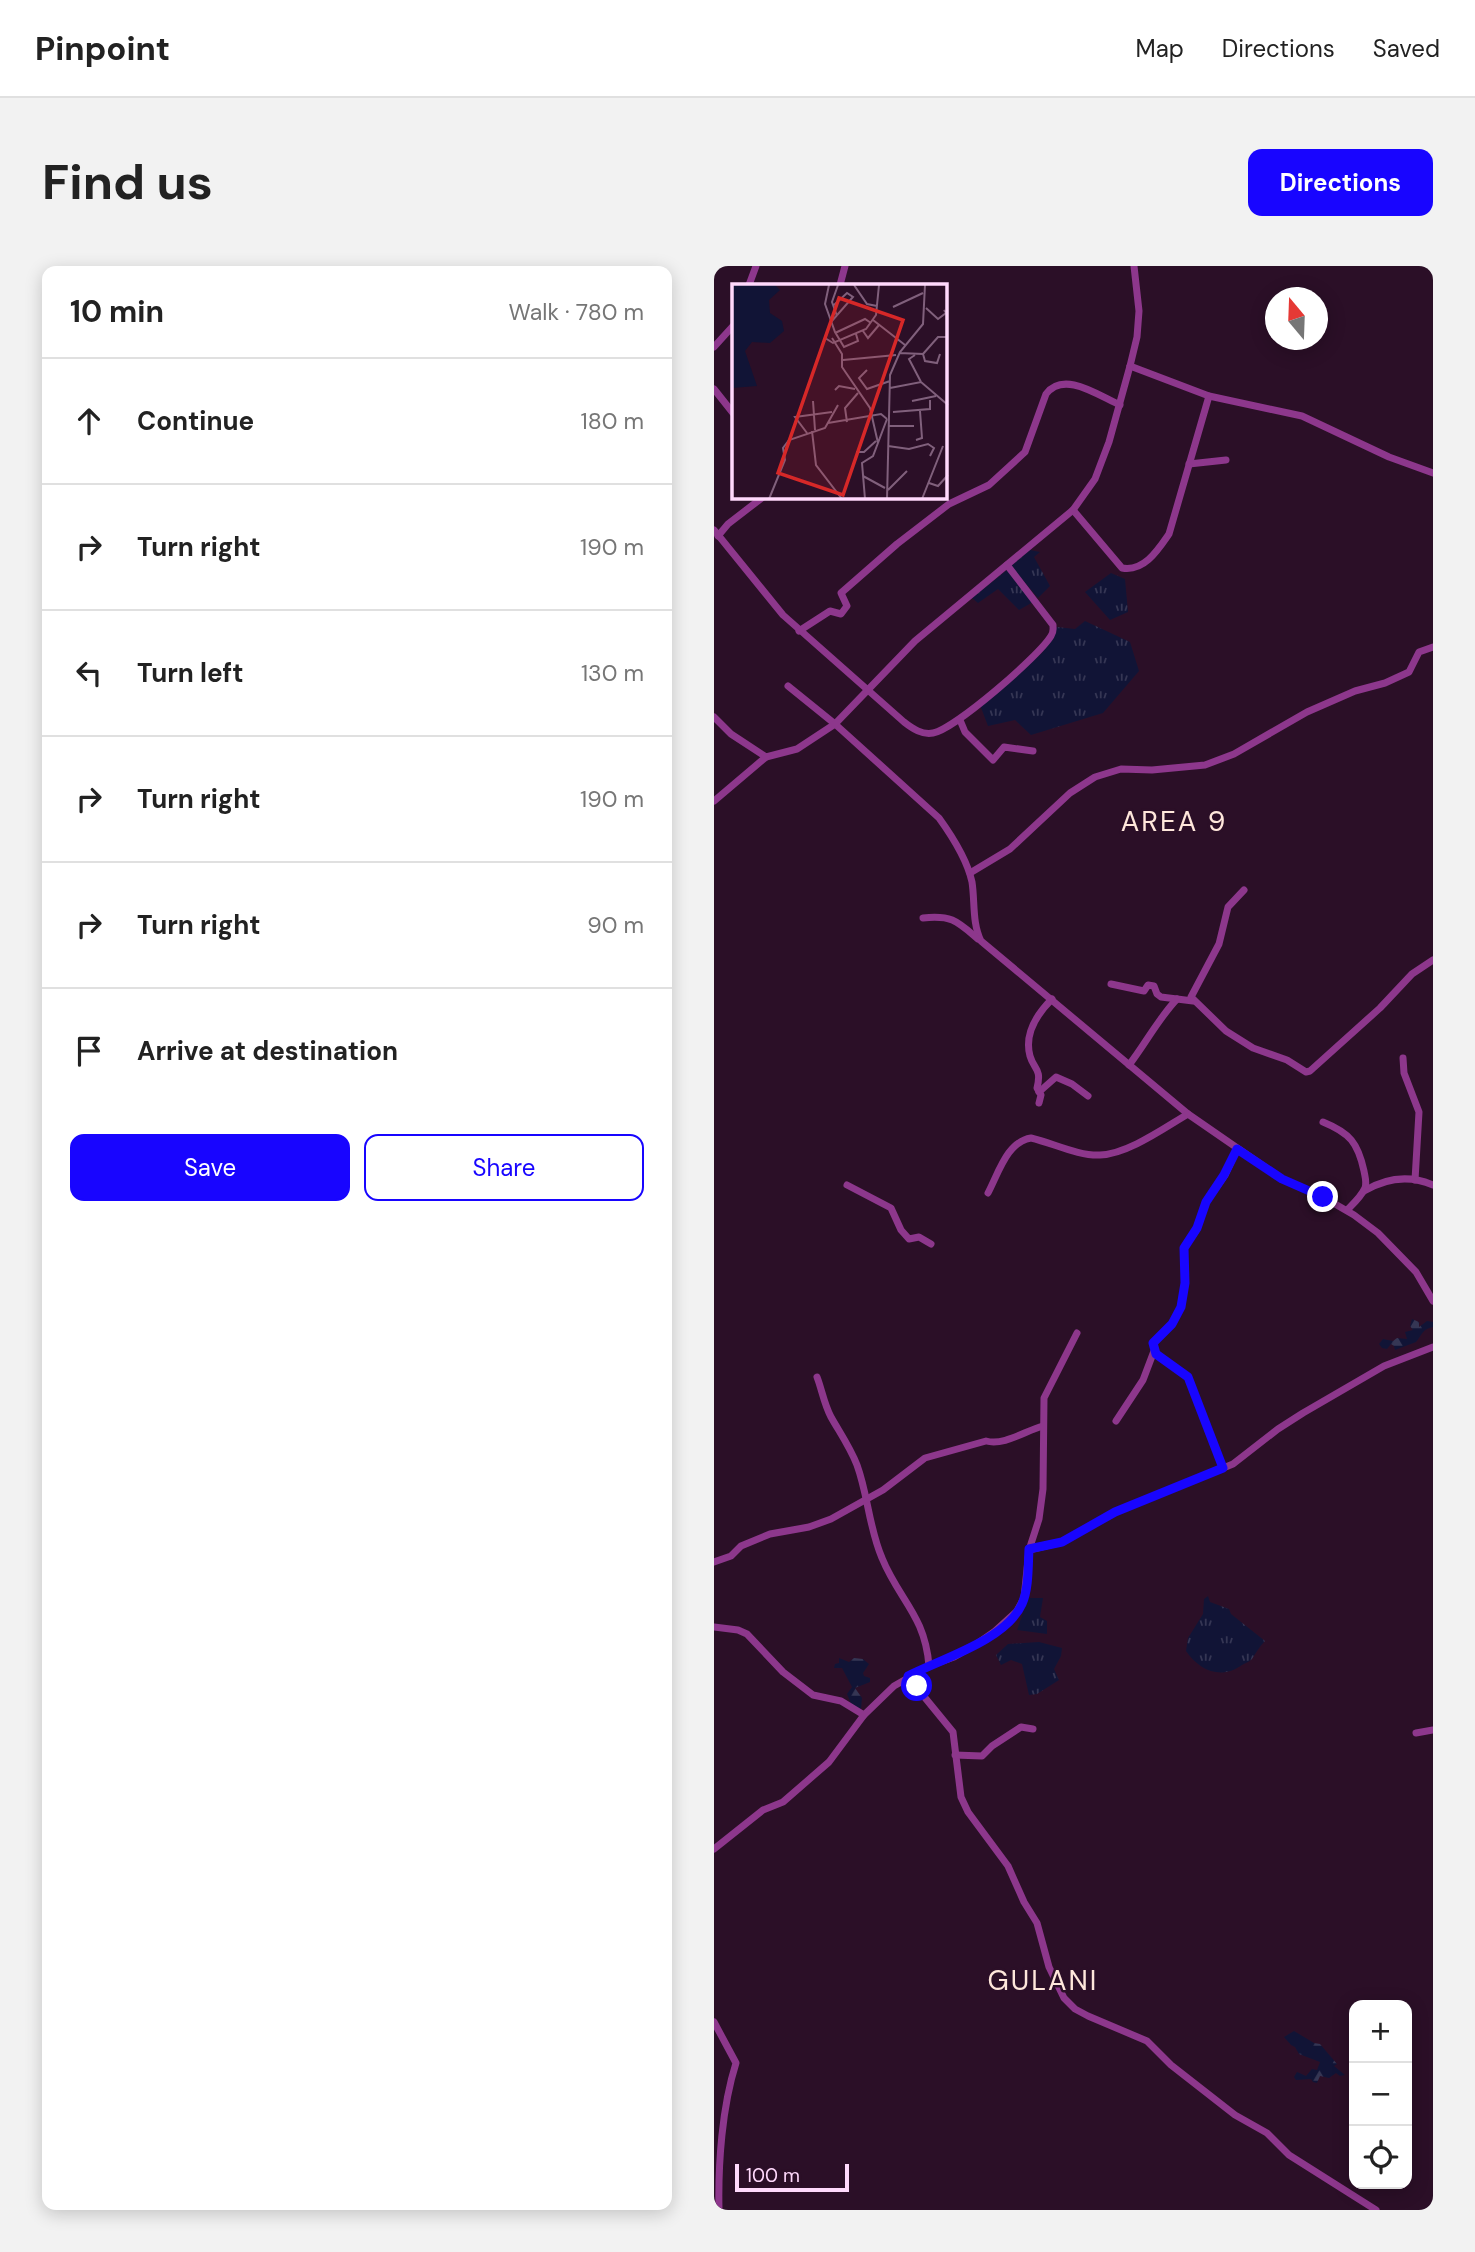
<!DOCTYPE html>
<html lang="en">
<head>
<meta charset="utf-8">
<style>
  :root { --surface:#fff; --page:#f2f2f2; --text:#222; --muted:#767676; --line:#e0e0e0; --accent:#1805ff }
  body { margin:0; font-family:"DM Sans",sans-serif; background:var(--page); color:var(--text) }
  .controls { position:absolute; right:21px; bottom:21px; display:grid; overflow:hidden; border-radius:14px; box-shadow:0 4px 18px #0003 }
  .controls button { width:63px; height:63px; display:grid; place-items:center; padding:0; border:0; border-bottom:2px solid var(--line); background:var(--surface); color:var(--text); font:35px sans-serif }
  .compass { position:absolute; left:551px; top:21px; width:63px; height:63px; border-radius:50%; background:var(--surface); box-shadow:0 4px 18px #0003; rotate:341deg }
  .scale { position:absolute; left:21px; bottom:18px; width:114px; box-sizing:border-box; padding-left:7px; border:4px solid #ffd9fc; border-top:0; font-size:19px; line-height:24px; white-space:nowrap; color:#ffd9fc; -webkit-text-stroke:5px #2b0f27; paint-order:stroke }
  .stop { position:absolute; width:21px; height:21px; margin:-16px; border:5px solid #1805ff; border-radius:50%; background:#fff }
  .stop.end { background:#1805ff; border-color:#fff; box-shadow:0 2px 7px #0008 }
  .list { margin:0; padding:0; list-style:none }
  h2 { display:flex; justify-content:space-between; align-items:center; height:91px; margin:0; padding:0 28px; font-size:30px }
  h2 small { font-size:23px; font-weight:400; color:var(--muted) }
  .list li { display:grid; grid-template-columns:46px 1fr auto; gap:21px; align-items:center; box-sizing:border-box; height:126px; padding:0 28px; border-top:2px solid var(--line) }
  .list b { display:block; font-size:26px; white-space:nowrap }
  .list em { font-size:23px; font-style:normal; color:var(--muted) }
  .actions { display:flex; gap:14px; padding:21px 28px }
  .actions a { flex:1; padding:16px 0; border:2px solid var(--accent); border-radius:14px; text-align:center; font-size:24px; color:var(--accent) }
  .actions .main { background:var(--accent); color:#fff }
  .icon { flex:none; width:38px; height:38px; fill:none; stroke:currentColor; stroke-width:2; stroke-linecap:round; stroke-linejoin:round }
  .map { position:relative; flex:none; width:719px; height:1944px; overflow:hidden; border-radius:14px }
  header { display:flex; align-items:center; gap:42px; box-sizing:border-box; height:98px; padding:0 35px; background:var(--surface); border-bottom:2px solid var(--line) }
  header strong { font-size:33px }
  nav { display:flex; gap:38px; margin-inline-start:auto; font-size:24px }
  .intro { display:flex; align-items:center; justify-content:space-between; box-sizing:border-box; height:168px; padding:0 42px }
  h1 { margin:0; font-size:49px }
  .button { padding:18px 32px; border-radius:14px; background:var(--accent); color:#fff; font-size:24px; font-weight:700 }
  main { display:flex; gap:42px; padding:0 42px }
  aside { flex:1; background:var(--surface); border-radius:14px; box-shadow:0 4px 18px #0003 }
  .map>svg:first-child { display:block }
  .grass { fill:url(#grass-tufts) }
  .forest { fill:url(#forest-firs) }
  .lines { fill:none; stroke-linecap:round; stroke-linejoin:round }
  .minor { stroke:#8d378c; stroke-width:7 }
  .route { stroke:#1805ff; stroke-width:9 }
  .labels { text-anchor:middle; dominant-baseline:central; stroke-width:5; stroke-linejoin:round; paint-order:stroke }
  .quarter-label { font-size:28px; letter-spacing:2px; fill:#ffe7db; stroke:#2b0f27 }
  .inset-road { fill:none; stroke:#80607c; stroke-width:2 }
  .view { fill:#d62828; fill-opacity:0.15; stroke:#d62828; stroke-width:3.5 }
  .inset-edge { fill:none; stroke:#ffd9fc; stroke-width:3.5 }
</style>
</head>
<body>
<header>
<strong>Pinpoint</strong>
<nav><a>Map</a><a>Directions</a><a>Saved</a></nav>
</header>
<div class="intro"><h1>Find us</h1><a class="button">Directions</a></div>
<main>
<aside>
<h2>10 min<small>Walk · 780 m</small></h2>
<ul class="list">
<li><svg class="icon" aria-label="ahead" viewBox="0 0 24 24"><path d="M12 20V5M6 11l6-6 6 6"/></svg><div><b>Continue</b></div><em>180 m</em></li>
<li><svg class="icon" aria-label="right" viewBox="0 0 24 24"><path d="M7 20v-9h11M14 6l5 5-5 5"/></svg><div><b>Turn right</b></div><em>190 m</em></li>
<li><svg class="icon" aria-label="left" viewBox="0 0 24 24"><path d="M17 20v-9H6M10 6l-5 5 5 5"/></svg><div><b>Turn left</b></div><em>130 m</em></li>
<li><svg class="icon" aria-label="right" viewBox="0 0 24 24"><path d="M7 20v-9h11M14 6l5 5-5 5"/></svg><div><b>Turn right</b></div><em>190 m</em></li>
<li><svg class="icon" aria-label="right" viewBox="0 0 24 24"><path d="M7 20v-9h11M14 6l5 5-5 5"/></svg><div><b>Turn right</b></div><em>90 m</em></li>
<li><svg class="icon" aria-label="arrive" viewBox="0 0 24 24"><path d="M6 21V4h12l-3 4 3 4H6"/></svg><div><b>Arrive at destination</b></div></li>
</ul>
<div class="actions"><a class="main">Save</a><a>Share</a></div>
</aside>
<div class="map">
<svg width="719" height="1944" viewBox="0 0 719 1944">
  <defs>
    <pattern id="grass-tufts" width="24" height="20" patternUnits="userSpaceOnUse" patternTransform="scale(1.75)"><rect width="24" height="20" fill="#111436"/><path d="M3 7l-1-3M5 7V3M7 7l1-3M15 17l-1-3M17 17v-4M19 17l1-3" fill="none" stroke="#353654"/></pattern>
    <pattern id="forest-firs" width="22" height="20" patternUnits="userSpaceOnUse" patternTransform="scale(1.75)"><rect width="22" height="20" fill="#111436"/><path d="M5 1l3.5 6h-7zM16 11l3.5 6h-7z" fill="#353654"/></pattern>
  </defs>
  <rect width="100%" height="100%" fill="#2b0f27"/>
  <g class="grass">
    <path d="M316 284 326 286 320 291 336 320 324 332 297 300Z"/>
    <path d="M293 304 319 336 305 344 284 323 264 337 258 332Z"/>
    <path d="M397 307 411 313 414 346 396 354 371 326Z"/>
    <path d="M371 355 416 376 425 405 389 447 317 469 301 454 274 460 266 439 328 387 343 361 361 363Z"/>
    <path d="M494 1330 496 1336 515 1343 517 1348 551 1375C545 1381 542 1387 538 1393 535 1396 531 1397 528 1399 507 1414 486 1405 472 1385L474 1372 489 1348 490 1333Z"/>
    <path d="M314 1332H329L326 1351 333 1355V1368L303 1364Z"/>
    <path d="M325 1376 348 1382 347 1390 340 1403 345 1414 323 1428 315 1429 308 1398 297 1394 287 1399 282 1389 294 1378Z"/>
  </g>
  <g class="forest">
    <path d="M698 1053 705 1056V1061L713 1055 719 1056V1061C708 1063 708 1069 702 1076L681 1084 680 1080 677 1078 673 1083 668 1082 665 1078 669 1073 679 1075 683 1072 693 1073 691 1066 699 1064 696 1060Z"/>
    <path d="M125 1392 135 1396 140 1392 149 1393 155 1398 149 1407 150 1410 156 1412V1416L141 1422 148 1432 147 1443 138 1440 133 1428 138 1421 128 1402H120L121 1398 125 1397Z"/>
    <path d="M580 1765 600 1777 606 1778 623 1798 620 1800 631 1809 626 1810 622 1807 615 1812 606 1810 603 1817 599 1816 597 1813 582 1814 580 1811 583 1806 592 1810 598 1803 603 1804 606 1796 585 1788 581 1781 577 1779 570 1771Z"/>
  </g>
  <g class="lines">
    <g class="minor">
      <path d="M35 19 42 0"/>
      <path d="M126 19 131 0"/>
      <path d="M0 81 19 60"/>
      <path d="M416 100 495 130 588 150 675 191 719 207"/>
      <path d="M0 123 19 147"/>
      <path d="M475 198 512 194"/>
      <path d="M359 244 408 302C430 306 444 284 455 268L495 130"/>
      <path d="M0 264 69 349 190 456C199 463 208 469 219 467 241 463 325 390 337 370 340 365 339 365 339 359L293 299"/>
      <path d="M4 270 14 258 49 231"/>
      <path d="M85 365 116 345 127 348 133 340 127 327 183 278 235 238 275 219 311 186 332 128C350 104 385 130 406 139"/>
      <path d="M74 420 121 458 225 552C238 570 253 593 258 616 261 635 258 657 267 675L474 848 568 913 609 931 640 949 664 967 702 1006 719 1035"/>
      <path d="M0 451 17 468 52 491 83 483 121 458 201 375 359 244 381 213 395 176 416 100 423 71 425 45 420 0"/>
      <path d="M246 454 251 466 279 494 290 481 319 485"/>
      <path d="M0 535 52 491"/>
      <path d="M256 607 296 583 356 527 381 511 407 503 438 504 491 499 520 488 593 446 641 425 671 417 695 406 705 386 719 381"/>
      <path d="M530 624 514 641 505 678 477 731 512 765 539 782 573 794 592 806 596 805 666 742 698 708 719 694"/>
      <path d="M209 652C238 649 243 655 264 673"/>
      <path d="M397 718 430 725 434 719 440 720 443 728 447 731 479 735"/>
      <path d="M689 792 690 807 705 846 701 914"/>
      <path d="M415 799C432 777 444 753 463 733"/>
      <path d="M325 826 342 811 358 818 374 830"/>
      <path d="M325 837 327 829 323 822C328 802 320 804 316 790 310 768 323 748 338 733"/>
      <path d="M609 856C636 867 644 877 650 905 651 911 653 916 651 922 647 931 639 938 633 944"/>
      <path d="M133 919 177 942 187 964 195 973 205 971 217 978"/>
      <path d="M650 925C672 912 696 909 719 919"/>
      <path d="M274 927C285 906 293 876 317 872 339 877 364 890 386 889 414 888 450 862 474 848"/>
      <path d="M103 1111C108 1124 110 1138 117 1151 126 1167 136 1181 143 1199 154 1229 155 1262 168 1292 185 1334 211 1349 215 1400"/>
      <path d="M402 1155 429 1114 440 1085"/>
      <path d="M509 1202 474 1111 442 1088 439 1077 458 1058 467 1041 471 1017 470 982 483 963 492 936 511 909 523 883"/>
      <path d="M315 1284 348 1276 401 1246 519 1198 564 1163 589 1147 670 1100 719 1081"/>
      <path d="M0 1296 17 1290 27 1280 56 1268 95 1261 117 1253 169 1224 211 1192 272 1175C290 1180 311 1165 329 1160"/>
      <path d="M0 1361 24 1364 33 1368 69 1406 99 1429 127 1435 150 1449"/>
      <path d="M194 1411 239 1466 247 1531 254 1546 294 1600 310 1636 323 1657 335 1701 350 1732 361 1743 374 1750 433 1775 457 1799 521 1849 553 1867 575 1889 662 1944"/>
      <path d="M702 1467 719 1464"/>
      <path d="M241 1489 268 1490 278 1480 307 1461 319 1463"/>
      <path d="M0 1583 49 1544 69 1536 115 1496 150 1449 180 1420 215 1400 240 1391 261 1379 281 1365 303 1345 310 1332 315 1284 325 1253 329 1223 330 1132 363 1067"/>
      <path d="M0 1756 22 1797C8 1841 4 1898 5 1944"/>
    </g>
  </g>
  <g class="lines">
    <path class="route" d="M203 1420 194 1410C227 1393 292 1374 308 1338 315 1322 314 1300 315 1283L348 1276 401 1246 509 1202 474 1111 442 1088 439 1077 458 1058 467 1041 471 1017 470 982 483 962 492 936 510 909 523 883 568 913 609 931"/>
  </g>
  <g class="labels">
    <g class="quarter-label">
      <text x="460" y="555">AREA 9</text>
      <text x="329" y="1714">GULANI</text>
    </g>
  </g>
  <g transform="translate(18 18)">
    <rect width="215" height="215" fill="#2b0f27"/>
    <path d="M0 1H43L48 6 37 16 38 29 50 37 52 47 38 59 20 58 13 67 25 102 0 104Z" fill="#111436"/>
    <path class="inset-road" d="M97 1 93 20 103 48 112 63 126 57 124 50M122 1 135 20 145 22M161 23 191 9M194 24 206 35 214 29 212 26M105 32 100 18 106 1M141 36 173 61M99 38 121 13 115 9 102 21M131 47 136 54 147 41M103 49 133 35 139 39M93 54 101 59 134 45 144 31 147 1M100 54 110 70V83L138 124 146 159M167 69 191 70 193 77 205 79 208 70M191 70 206 53H216M183 71 177 75 189 98M111 76 164 71M135 86 127 94 135 105 158 97M158 104 189 98 216 121M103 106 107 102 123 105M81 117 83 146M180 117 204 112M161 128 198 125V116M115 138 113 124 126 109M96 139 149 130 155 135M156 142H182M80 147 84 181 110 215M75 149 63 133 100 128M184 156 190 154 188 127M156 162 177 165 196 160 202 164 198 172M124 168H132L144 157M131 192 153 204M197 199 206 202 216 191M156 206 175 187M37 215 53 176 51 164 57 156 93 144 106 121M133 215 130 179 141 172 155 135M155 215 158 91 168 68 191 40 193 1M190 215 211 162"/>
    <path class="view" d="M107 14 171 36 111 211 46 189Z"/>
    <rect width="215" height="215" class="inset-edge"/>
  </g>
</svg>
<div class="controls">
<button>+</button>
<button>−</button>
<button><svg class="icon" aria-label="locate" viewBox="0 0 24 24"><circle cx="12" cy="12" r="6"/><path d="M12 2v4M12 18v4M2 12h4M18 12h4"/></svg></button>
</div>
<svg class="compass" viewBox="-18 -18 36 36"><path d="M0-13l5 13h-10z" fill="#e53935"/><path d="M0 13l5-13h-10z" fill="#767676"/></svg>
<div class="scale">100 m</div>
<div class="stop" style="left:203px;top:1420px"></div>
<div class="stop end" style="left:609px;top:931px"></div>
</div>
</main>
</body>
</html>
